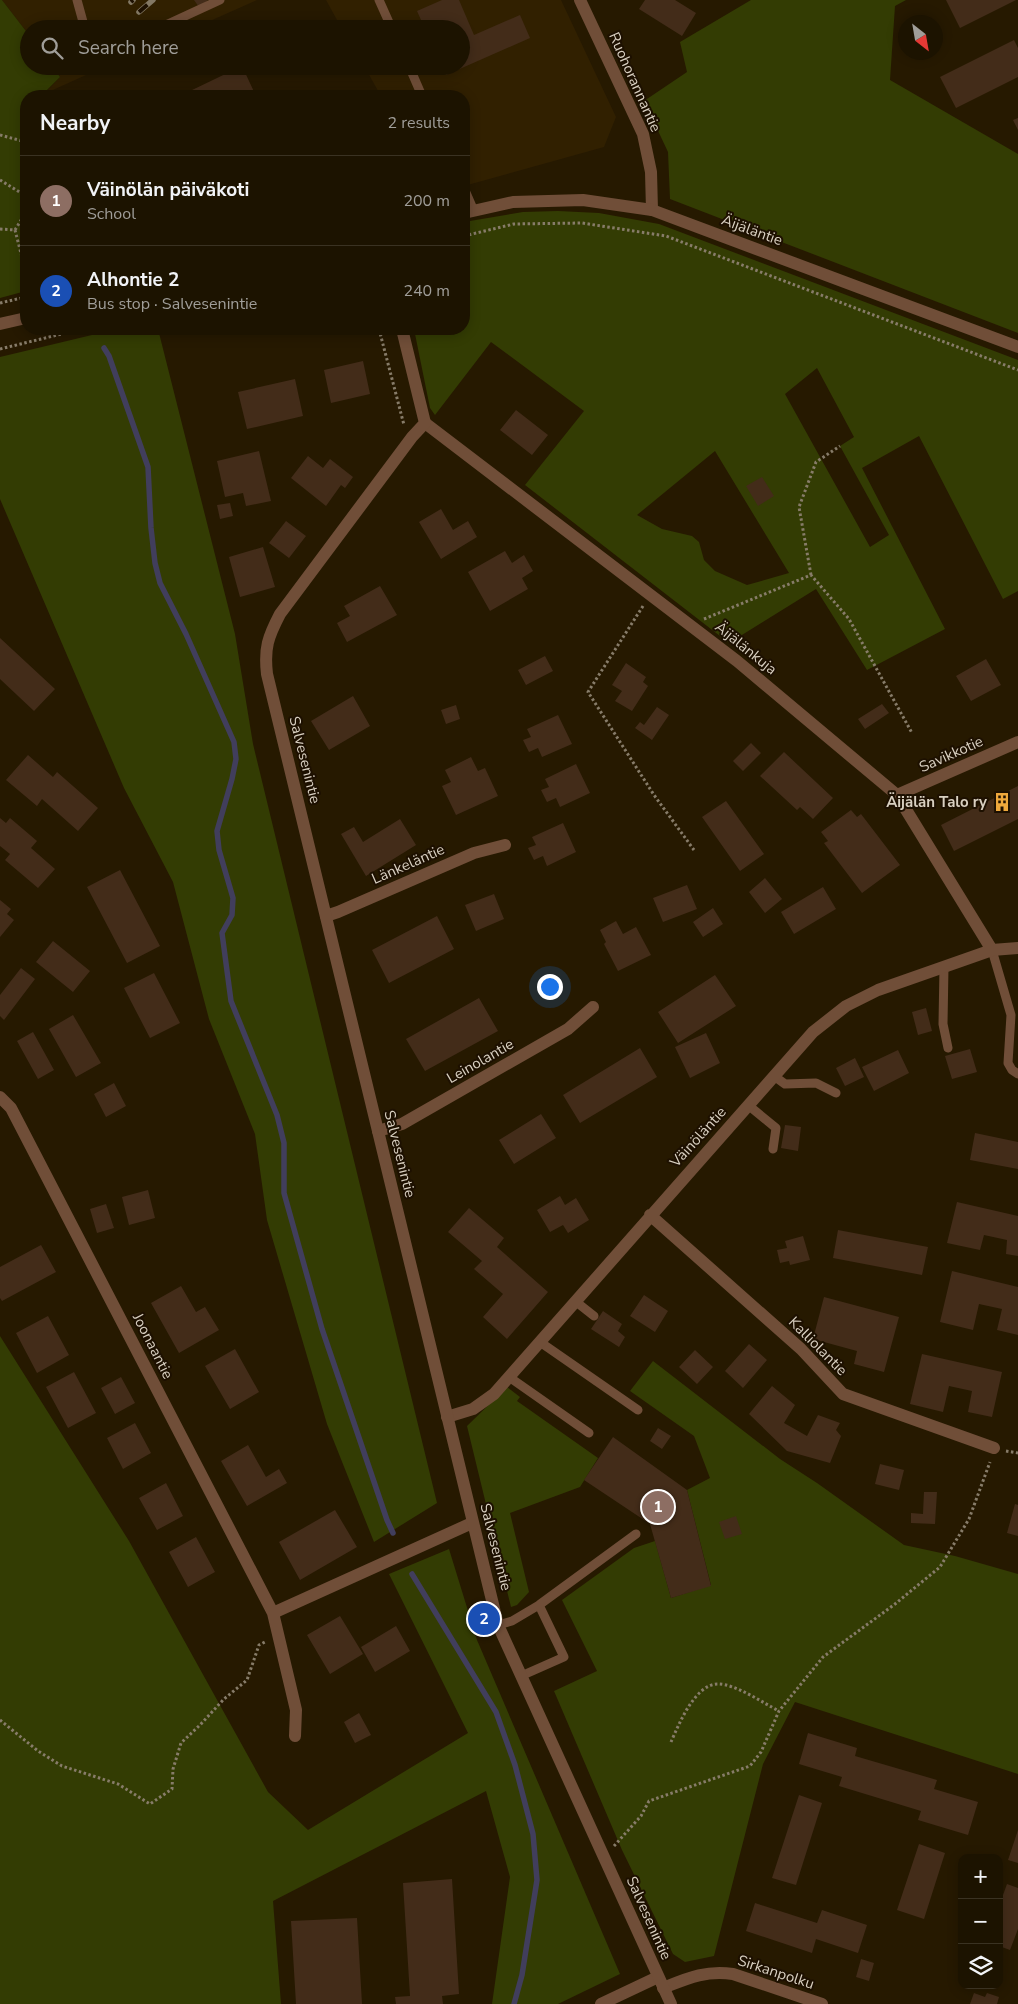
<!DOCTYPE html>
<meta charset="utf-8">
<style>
:root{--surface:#1c1300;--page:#251c0a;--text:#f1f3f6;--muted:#a09e99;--line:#3a3222;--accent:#0f766e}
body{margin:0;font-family:"Nunito Sans",sans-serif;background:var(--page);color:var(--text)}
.controls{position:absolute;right:15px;bottom:15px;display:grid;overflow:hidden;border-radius:10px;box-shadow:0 2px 12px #0003}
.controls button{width:45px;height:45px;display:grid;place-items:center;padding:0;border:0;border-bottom:1px solid var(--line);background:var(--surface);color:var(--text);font:25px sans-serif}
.compass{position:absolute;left:898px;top:15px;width:45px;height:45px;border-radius:50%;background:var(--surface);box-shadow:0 2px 12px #0003;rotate:149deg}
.you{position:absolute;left:549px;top:986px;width:18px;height:18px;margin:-12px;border:4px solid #fff;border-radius:50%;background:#1a73e8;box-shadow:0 0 0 8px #1a73e833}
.badge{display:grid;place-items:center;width:32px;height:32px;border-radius:50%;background:var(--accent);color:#fff;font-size:16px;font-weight:700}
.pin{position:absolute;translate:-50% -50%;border:2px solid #fff;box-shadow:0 1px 5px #0006}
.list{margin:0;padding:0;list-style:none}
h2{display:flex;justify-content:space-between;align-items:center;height:65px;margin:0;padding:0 20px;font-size:21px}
h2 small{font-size:16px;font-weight:400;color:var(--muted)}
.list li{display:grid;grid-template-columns:32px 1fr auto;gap:15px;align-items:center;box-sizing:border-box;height:90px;padding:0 20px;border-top:1px solid var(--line)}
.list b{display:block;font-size:19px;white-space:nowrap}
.list p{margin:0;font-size:16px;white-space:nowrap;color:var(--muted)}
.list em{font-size:16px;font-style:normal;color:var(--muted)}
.icon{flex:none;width:28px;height:28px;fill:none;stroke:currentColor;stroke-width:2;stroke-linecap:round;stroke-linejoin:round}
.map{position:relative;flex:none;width:1018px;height:2004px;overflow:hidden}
.search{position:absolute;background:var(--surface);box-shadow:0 2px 12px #0003;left:20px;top:20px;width:450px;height:55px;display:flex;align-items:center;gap:12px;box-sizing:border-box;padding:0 18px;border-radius:28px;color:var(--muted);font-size:19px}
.panel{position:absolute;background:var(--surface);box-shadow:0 2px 12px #0003;left:20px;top:90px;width:450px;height:245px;border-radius:20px}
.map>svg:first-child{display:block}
.built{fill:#312000}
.green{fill:#333c03;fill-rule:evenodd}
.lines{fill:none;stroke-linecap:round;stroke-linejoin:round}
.stream{stroke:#413e5c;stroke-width:5.5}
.building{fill:#432c19}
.path{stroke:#877c69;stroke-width:3;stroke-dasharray:2.5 2.5;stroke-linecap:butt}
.service{stroke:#704e38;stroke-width:9}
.minor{stroke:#704e38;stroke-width:12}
.tertiary{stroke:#704e38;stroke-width:12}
.rail-casing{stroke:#837864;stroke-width:5.5}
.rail{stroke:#1d1000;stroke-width:4;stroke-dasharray:11;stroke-linecap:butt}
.labels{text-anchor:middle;stroke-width:4;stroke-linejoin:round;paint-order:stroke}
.street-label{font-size:15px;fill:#d9d0c1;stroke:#1d1000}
.poi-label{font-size:15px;font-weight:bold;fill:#d9d0c1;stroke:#1d1000;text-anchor:end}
</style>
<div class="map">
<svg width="1018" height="2004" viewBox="0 0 1018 2004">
<rect width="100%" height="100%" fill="#261900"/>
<path class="built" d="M 2,0 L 257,0 L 192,29 L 29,29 L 29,35 Z
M 326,0 L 561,0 L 616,117 L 604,147 L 464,186 L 464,96 L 381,96 L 364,66 L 461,66 L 461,29 L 342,29 Z
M 52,66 L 106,66 L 44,94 L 60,77 Z"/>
<path class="green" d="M 0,0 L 2,0 L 29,35 L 29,66 L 52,66 L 60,77 L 44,93 L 45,96 L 26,96 L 26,291 L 0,298 Z
M 751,0 L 906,0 L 895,6 L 890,80 L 1018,154 L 1018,333 L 670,199 L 668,152 L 644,101 L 687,72 L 680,42 Z
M 558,211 L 599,213 L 659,224 L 1018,360 L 1018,591 L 1003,599 L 919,436 L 862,468 L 945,629 L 867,670 L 816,589 L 729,643 L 525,485 L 584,411 L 491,342 L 435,415 L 430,408 L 414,329 L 464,329 L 464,222 L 523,212 ZM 817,368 L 854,437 L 840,446 L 889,535 L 870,547 L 785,394 ZM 715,451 L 789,573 L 747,585 L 715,571 L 704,560 L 699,542 L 692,536 L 662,529 L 637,515 Z
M 117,329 L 158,329 L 235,634 L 253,744 L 437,1503 L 374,1542 L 327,1424 L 267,1220 L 255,1134 L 209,1019 L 173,882 L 124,788 L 0,499 L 0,357 Z
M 0,1336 L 129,1541 L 268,1792 L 308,1830 L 468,1733 L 389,1574 L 449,1549 L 477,1640 L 620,1974 L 558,2004 L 492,2004 L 510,1877 L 486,1791 L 273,1901 L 281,2004 L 0,2004 Z
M 653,1361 L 780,1459 L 817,1483 L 904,1545 L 955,1556 L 1018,1574 L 1018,1774 L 795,1702 L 763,1764 L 714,1956 L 685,1962 L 673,1954 L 622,1850 L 554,1691 L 597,1671 L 562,1600 L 634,1548 L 655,1541 L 671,1598 L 711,1585 L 687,1490 L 710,1478 L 694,1436 L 630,1391 Z
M 507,1387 L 520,1397 L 517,1401 L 598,1458 L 580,1487 L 510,1513 L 529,1592 L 517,1605 L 511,1607 L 467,1426 Z"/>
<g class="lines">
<path class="stream" d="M 104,348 L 109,356 L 148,467 L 151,528 L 155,563 L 160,583 L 186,634 L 234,742 L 236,759 L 232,779 L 217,831 L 219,850 L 233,898 L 232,915 L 222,933 L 231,1001 L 277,1115 L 284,1143 L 284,1193 L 322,1329 L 387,1520 L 393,1533
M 412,1574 L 496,1712 L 515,1765 L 533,1834 L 537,1880 L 522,1975 L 514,2004"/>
</g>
<path class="building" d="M 194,0 L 208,0 L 199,7 Z
M 442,0 L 459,0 L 474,35 L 520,15 L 530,38 L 446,75 L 442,66 L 461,66 L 461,29 L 425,29 L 417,11 Z
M 645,0 L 675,0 L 696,13 L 682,36 L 639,9 Z
M 946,0 L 1016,0 L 960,28 Z
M 1014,40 L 1018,48 L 1018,77 L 956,108 L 940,77 Z
M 242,66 L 256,96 L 192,96 L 190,91 Z
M 1018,118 L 1018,130 L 1013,120 Z
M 363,361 L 370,394 L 331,403 L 324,370 Z
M 295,379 L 303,416 L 247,429 L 238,392 Z
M 516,410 L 548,435 L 532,455 L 500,430 Z
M 259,451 L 271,501 L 246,506 L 243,493 L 225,497 L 217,461 Z
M 308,456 L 323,468 L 330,459 L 353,477 L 345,488 L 341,485 L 326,506 L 291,478 Z
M 762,477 L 774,496 L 758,506 L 746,486 Z
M 230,503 L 233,516 L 220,519 L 217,505 Z
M 441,509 L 453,530 L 468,521 L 477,537 L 441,559 L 419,522 Z
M 286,521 L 306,536 L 289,558 L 269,543 Z
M 263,547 L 275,587 L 240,597 L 229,557 Z
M 505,551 L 512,563 L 524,555 L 533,571 L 522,578 L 528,589 L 490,611 L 468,572 Z
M 380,586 L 397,615 L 347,642 L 337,623 L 350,616 L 344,606 Z
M 0,638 L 55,689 L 34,711 L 0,679 Z
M 545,656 L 553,671 L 526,685 L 518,670 Z
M 986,659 L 1001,685 L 971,701 L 956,676 Z
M 626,663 L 646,677 L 643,682 L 648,686 L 632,711 L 615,701 L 622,691 L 612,685 Z
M 353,696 L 370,726 L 329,750 L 311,721 Z
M 882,704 L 889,713 L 865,729 L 858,719 Z
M 456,705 L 460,719 L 446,724 L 441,710 Z
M 657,707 L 669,715 L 652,740 L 635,728 L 640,722 L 644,725 Z
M 558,715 L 572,744 L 542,757 L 538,748 L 529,752 L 523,740 L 531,737 L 527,729 Z
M 751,743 L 761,753 L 743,771 L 733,761 Z
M 784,752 L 833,798 L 813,819 L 800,807 L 797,810 L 760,776 Z
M 28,755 L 53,777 L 57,772 L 98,808 L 78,831 L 42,799 L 37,806 L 6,780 Z
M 471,757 L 478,771 L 485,768 L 498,796 L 456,815 L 442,786 L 451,782 L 445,770 Z
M 576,764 L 590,793 L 560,807 L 556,798 L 547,802 L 541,790 L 549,787 L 545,779 Z
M 1018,786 L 1018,819 L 954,851 L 941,825 Z
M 726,801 L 764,854 L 740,871 L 702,817 Z
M 851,810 L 857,817 L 861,814 L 900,865 L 862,893 L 824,843 L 828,841 L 821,832 Z
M 0,818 L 6,823 L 10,818 L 37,841 L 31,848 L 55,869 L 38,888 L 5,860 L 10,854 L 0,846 Z
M 400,819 L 416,845 L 366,876 L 341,834 L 354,827 L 363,842 Z
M 563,823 L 576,852 L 547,866 L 543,856 L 534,860 L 528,848 L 536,845 L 532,837 Z
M 120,870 L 160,946 L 127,963 L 87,887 Z
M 765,878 L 782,899 L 765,913 L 749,892 Z
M 687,885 L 697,909 L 663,922 L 653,898 Z
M 823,887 L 836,909 L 794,934 L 781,912 Z
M 494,894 L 504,919 L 476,931 L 465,905 Z
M 0,900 L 11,909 L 7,914 L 14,920 L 0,937 Z
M 713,908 L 723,924 L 703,937 L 693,922 Z
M 437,916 L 454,949 L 389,983 L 372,950 Z
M 616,921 L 623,934 L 636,927 L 651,955 L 618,971 L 604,944 L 606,942 L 600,930 Z
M 53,941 L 90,971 L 73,992 L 36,962 Z
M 21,968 L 35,979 L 4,1020 L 0,1016 L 0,995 Z
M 154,973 L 180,1023 L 150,1038 L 124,988 Z
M 715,975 L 736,1006 L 678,1043 L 658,1012 Z
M 479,998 L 498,1031 L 425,1071 L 406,1039 Z
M 926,1008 L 932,1031 L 918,1035 L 912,1012 Z
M 73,1015 L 101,1063 L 76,1077 L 49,1029 Z
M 33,1032 L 54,1070 L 38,1079 L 17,1041 Z
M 706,1033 L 720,1063 L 690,1078 L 675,1047 Z
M 640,1048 L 657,1077 L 580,1123 L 563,1095 Z
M 970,1049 L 977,1072 L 952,1079 L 945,1056 Z
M 898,1050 L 909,1073 L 874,1091 L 862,1067 Z
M 855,1058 L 864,1077 L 845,1086 L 836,1068 Z
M 114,1083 L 126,1106 L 106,1117 L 94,1094 Z
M 541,1114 L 556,1138 L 514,1164 L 499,1140 Z
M 785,1125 L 801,1127 L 798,1151 L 781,1148 Z
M 975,1133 L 1018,1142 L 1018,1169 L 970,1160 Z
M 148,1190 L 155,1218 L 129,1225 L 122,1197 Z
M 560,1196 L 565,1205 L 576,1198 L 589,1220 L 568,1233 L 563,1225 L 550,1232 L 537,1210 Z
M 957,1202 L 1018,1216 L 1018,1256 L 1006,1254 L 1007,1240 L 984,1235 L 980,1250 L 947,1243 Z
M 106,1204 L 114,1228 L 97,1233 L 90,1209 Z
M 469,1208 L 504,1238 L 497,1247 L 548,1292 L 507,1339 L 483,1317 L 503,1294 L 474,1269 L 482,1261 L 448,1232 Z
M 838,1230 L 928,1247 L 922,1275 L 833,1258 Z
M 803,1236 L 810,1260 L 790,1265 L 789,1261 L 780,1263 L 777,1250 L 787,1248 L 785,1241 Z
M 41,1245 L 56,1272 L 2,1301 L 0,1298 L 0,1267 Z
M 952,1271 L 1018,1287 L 1018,1335 L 997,1330 L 1002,1309 L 979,1304 L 973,1330 L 940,1322 Z
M 181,1286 L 196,1312 L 205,1307 L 219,1330 L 179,1353 L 151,1303 Z
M 644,1295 L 668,1311 L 655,1332 L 630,1316 Z
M 824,1297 L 899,1317 L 884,1372 L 854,1364 L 857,1351 L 813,1339 Z
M 603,1311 L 622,1324 L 618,1331 L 625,1337 L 619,1347 L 591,1329 Z
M 48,1316 L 69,1355 L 37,1373 L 16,1333 Z
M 749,1344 L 767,1360 L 743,1388 L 725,1371 Z
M 235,1349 L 259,1392 L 230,1409 L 205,1366 Z
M 695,1350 L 713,1367 L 697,1384 L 679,1367 Z
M 922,1354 L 1002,1372 L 992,1417 L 968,1412 L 972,1391 L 949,1386 L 943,1412 L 910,1404 Z
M 74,1372 L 96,1413 L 68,1428 L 46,1387 Z
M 121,1377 L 135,1403 L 115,1414 L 101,1388 Z
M 772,1386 L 795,1405 L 784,1423 L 807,1436 L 818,1415 L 840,1423 L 836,1430 L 841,1436 L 830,1463 L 787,1451 L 749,1414 Z
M 135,1423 L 151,1453 L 123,1469 L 107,1438 Z
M 658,1428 L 671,1436 L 662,1449 L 650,1441 Z
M 613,1437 L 687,1490 L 711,1586 L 671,1598 L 650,1524 L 584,1480 Z
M 248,1445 L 266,1477 L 279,1469 L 287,1483 L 247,1506 L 221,1461 Z
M 880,1464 L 904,1470 L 899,1490 L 875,1484 Z
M 166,1483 L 183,1516 L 157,1530 L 139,1498 Z
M 924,1492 L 937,1492 L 935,1524 L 911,1523 L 911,1513 L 923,1514 Z
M 1015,1504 L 1018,1505 L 1018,1536 L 1007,1533 Z
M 335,1510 L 357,1547 L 300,1580 L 279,1542 Z
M 736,1516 L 742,1534 L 725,1539 L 719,1522 Z
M 196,1537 L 215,1572 L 188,1587 L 169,1552 Z
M 340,1616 L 363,1654 L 330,1674 L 307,1635 Z
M 396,1626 L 410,1651 L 375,1672 L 361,1647 Z
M 359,1713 L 371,1735 L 355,1743 L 344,1722 Z
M 808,1733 L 857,1748 L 855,1756 L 937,1780 L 934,1789 L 978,1802 L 968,1835 L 918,1820 L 921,1811 L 839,1786 L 842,1777 L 799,1764 Z
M 799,1795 L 822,1803 L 796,1885 L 772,1878 Z
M 1018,1830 L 1018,1863 L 1008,1860 Z
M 919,1844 L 945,1853 L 924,1919 L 897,1910 Z
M 452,1879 L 459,1994 L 442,1996 L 443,2004 L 396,2004 L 395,1997 L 410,1996 L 403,1883 Z
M 1007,1884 L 1018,1888 L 1018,1929 L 1010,1950 L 999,1946 L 999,1906 Z
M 755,1903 L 817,1923 L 822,1910 L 867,1925 L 858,1953 L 816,1939 L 812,1953 L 746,1931 Z
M 357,1918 L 362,2004 L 296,2004 L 291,1921 Z
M 861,1959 L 874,1963 L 869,1981 L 856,1977 Z
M 974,1993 L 985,1997 L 987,1993 L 999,1997 L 997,2004 L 970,2004 Z"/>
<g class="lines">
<path class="path" d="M 0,135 L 26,142
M 0,180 L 26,196
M 0,229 L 15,230 L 25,269
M 15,230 L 26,212
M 464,236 L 514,224 L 582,223 L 666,236 L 1018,370
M 0,303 L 26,297
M 379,329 L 404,425
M 0,349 L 82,329
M 811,575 L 799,507 L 816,462 L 840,446
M 643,606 L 588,692 L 654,795 L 694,850
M 704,619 L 811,575 L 849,619 L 912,733
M 1006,1451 L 1018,1453
M 0,1720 L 38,1751 L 62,1766 L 118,1784 L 150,1804 L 172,1789 L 173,1769 L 181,1743 L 200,1725 L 224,1699 L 247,1680 L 259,1645 L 265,1642
M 671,1742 C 679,1724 695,1684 718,1684 C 736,1684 763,1703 779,1711
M 614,1846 L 641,1816 L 649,1801 L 750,1766 L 761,1752 L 779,1711 L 823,1657 L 895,1604 L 940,1567 L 969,1519 L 990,1462"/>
<path class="service" d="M 77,0 L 85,29
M 379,0 L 392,29
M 157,29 L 220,0
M 409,66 L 422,96
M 464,188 L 474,211
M 992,950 L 1011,1015 L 1008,1063 L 1012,1070 L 1018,1074
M 944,967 L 943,1024 L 948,1048
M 774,1076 L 785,1084 L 816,1083 L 836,1093
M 748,1105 L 776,1128 L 773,1149
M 575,1301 L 594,1316
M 540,1342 L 638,1410
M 509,1377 L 589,1433
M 498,1625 L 512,1621 L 539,1605 L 636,1534
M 521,1676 L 564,1657 L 539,1605"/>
<path class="minor" d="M 580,0 L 643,134 L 651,172 L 652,210
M 0,324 L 26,318
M 425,423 L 737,661 L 897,795 L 992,950
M 897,795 L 1018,742
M 326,916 L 338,912 L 474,853 L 505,845
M 0,1097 L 11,1108 L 273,1613 L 472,1523
M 378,1131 L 402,1124 L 568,1029 L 593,1007
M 650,1215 L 801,1349 L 843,1394 L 994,1448
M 447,1417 L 473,1409 L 494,1394 L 813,1032 L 846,1006 L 878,990 L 992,950 L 1018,948
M 273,1613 L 296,1710 L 295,1736
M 663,1988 C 688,1978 706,1970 733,1974 L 822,2004
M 601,2004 L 658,1977"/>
<path class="tertiary" d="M 464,213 L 513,202 L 583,200 L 652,210 L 1018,347
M 402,329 L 425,423 L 412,437 L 280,614 C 268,637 264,648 267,674 L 498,1625 L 671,2004"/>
<g class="rail-casing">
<path id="rail" d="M 131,2 L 133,0
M 139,12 L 153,0"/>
</g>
<use href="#rail" class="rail"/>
</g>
<defs>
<g id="building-bare" transform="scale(1.5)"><path d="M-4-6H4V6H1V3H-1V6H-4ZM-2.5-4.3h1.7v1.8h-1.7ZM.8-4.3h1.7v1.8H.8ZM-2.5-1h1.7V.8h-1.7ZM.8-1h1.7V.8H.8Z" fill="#eea83c" stroke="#1d1000" stroke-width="2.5" paint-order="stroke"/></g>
</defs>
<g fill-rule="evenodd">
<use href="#building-bare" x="1002" y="802"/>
</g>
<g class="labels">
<g class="street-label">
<text transform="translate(635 82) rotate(66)" y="5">Ruohorannantie</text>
<text transform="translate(752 230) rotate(20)" y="5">Äijäläntie</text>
<text transform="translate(746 648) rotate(39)" y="5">Äijälänkuja</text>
<text transform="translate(951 754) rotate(-24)" y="5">Savikkotie</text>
<text transform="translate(305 760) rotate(76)" y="5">Salvesenintie</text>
<text transform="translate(408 864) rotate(-24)" y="5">Länkeläntie</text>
<text transform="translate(480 1061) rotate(-30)" y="5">Leinolantie</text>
<text transform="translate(698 1137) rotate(-48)" y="5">Väinöläntie</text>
<text transform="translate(400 1154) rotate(76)" y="5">Salvesenintie</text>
<text transform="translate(153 1346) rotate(63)" y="5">Joonaantie</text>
<text transform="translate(818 1346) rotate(45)" y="5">Kalliolantie</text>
<text transform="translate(496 1547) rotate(76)" y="5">Salvesenintie</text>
<text transform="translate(649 1918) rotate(66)" y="5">Salvesenintie</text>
<text transform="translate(776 1972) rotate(18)" y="5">Sirkanpolku</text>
</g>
<g class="poi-label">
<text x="987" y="807">Äijälän Talo ry</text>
</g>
</g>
</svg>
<div class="controls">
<button>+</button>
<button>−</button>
<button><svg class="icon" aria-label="layers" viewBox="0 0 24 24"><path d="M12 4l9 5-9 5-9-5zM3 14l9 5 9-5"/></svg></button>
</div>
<svg class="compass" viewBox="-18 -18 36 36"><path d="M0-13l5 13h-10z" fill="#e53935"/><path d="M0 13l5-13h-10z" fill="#a09e99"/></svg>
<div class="you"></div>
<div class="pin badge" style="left:658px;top:1507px;background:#8d6e63">1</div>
<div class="pin badge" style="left:484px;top:1619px;background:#1a4fb4">2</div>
<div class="search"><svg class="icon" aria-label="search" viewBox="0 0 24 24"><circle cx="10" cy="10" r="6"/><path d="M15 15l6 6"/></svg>Search here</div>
<section class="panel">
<h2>Nearby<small>2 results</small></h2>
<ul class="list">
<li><span class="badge" style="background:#8d6e63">1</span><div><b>Väinölän päiväkoti</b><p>School</p></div><em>200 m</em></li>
<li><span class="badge" style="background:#1a4fb4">2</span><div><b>Alhontie 2</b><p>Bus stop · Salvesenintie</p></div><em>240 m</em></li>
</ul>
</section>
</div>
